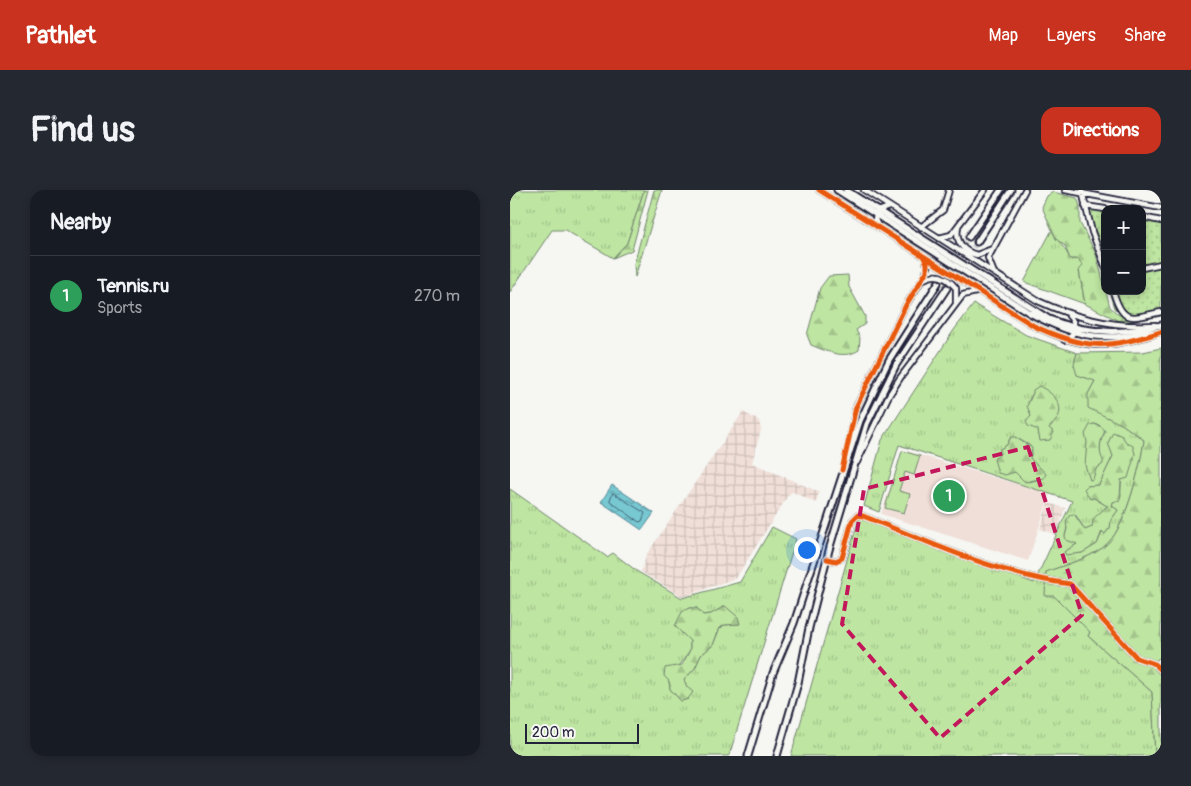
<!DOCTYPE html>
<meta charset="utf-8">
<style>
:root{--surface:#171b24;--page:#242831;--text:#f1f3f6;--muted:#9ea1a6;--line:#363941;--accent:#c8321e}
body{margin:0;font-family:Pangolin,sans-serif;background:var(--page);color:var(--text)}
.controls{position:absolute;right:15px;top:15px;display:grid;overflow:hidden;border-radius:10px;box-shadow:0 2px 8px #0003}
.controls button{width:45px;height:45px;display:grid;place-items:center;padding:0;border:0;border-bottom:1px solid var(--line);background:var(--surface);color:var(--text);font:25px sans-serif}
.scale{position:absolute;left:15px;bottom:12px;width:114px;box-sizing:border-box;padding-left:5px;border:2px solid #22223b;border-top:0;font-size:14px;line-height:18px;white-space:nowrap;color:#22223b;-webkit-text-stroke:4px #f6f6f2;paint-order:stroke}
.you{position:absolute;left:296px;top:359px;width:18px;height:18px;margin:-12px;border:4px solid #fff;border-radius:50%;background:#1a73e8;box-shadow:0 0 0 8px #1a73e833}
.badge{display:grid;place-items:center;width:32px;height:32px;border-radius:50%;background:var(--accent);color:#fff;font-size:16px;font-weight:700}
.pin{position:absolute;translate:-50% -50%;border:2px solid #fff;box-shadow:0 1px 5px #0006}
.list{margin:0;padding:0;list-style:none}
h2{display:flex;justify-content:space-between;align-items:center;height:65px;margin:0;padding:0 20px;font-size:21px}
h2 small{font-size:16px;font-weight:400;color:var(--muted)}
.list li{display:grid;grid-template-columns:32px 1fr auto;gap:15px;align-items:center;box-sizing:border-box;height:80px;padding:0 20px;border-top:1px solid var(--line)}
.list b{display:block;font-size:19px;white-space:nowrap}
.list p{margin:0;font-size:16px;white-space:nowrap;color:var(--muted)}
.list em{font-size:16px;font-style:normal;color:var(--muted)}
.map{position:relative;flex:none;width:651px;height:566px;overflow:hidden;border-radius:15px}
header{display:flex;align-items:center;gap:30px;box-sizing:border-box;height:70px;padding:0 25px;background:var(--accent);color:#fff}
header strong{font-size:24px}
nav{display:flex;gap:28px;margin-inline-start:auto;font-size:18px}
.intro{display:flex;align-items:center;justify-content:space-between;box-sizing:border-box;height:120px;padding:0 30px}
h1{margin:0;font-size:35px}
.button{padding:12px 22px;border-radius:15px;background:var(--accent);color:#fff;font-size:18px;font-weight:700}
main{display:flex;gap:30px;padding:0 30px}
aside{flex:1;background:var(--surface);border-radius:15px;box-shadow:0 2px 8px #0003}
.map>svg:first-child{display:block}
.built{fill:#f0dfd8}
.industrial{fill:url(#industrial-grid)}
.grass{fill:url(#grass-tufts);stroke:#70846e;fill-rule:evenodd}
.forest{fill:url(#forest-firs);stroke:#70846e}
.park{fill:url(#park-dots);stroke:#70846e}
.pitch{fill:#bee5a1;stroke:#70846e}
.water{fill:url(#water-ripples);stroke:#558695}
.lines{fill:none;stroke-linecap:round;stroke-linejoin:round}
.shore{stroke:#446477;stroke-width:1}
.major-tunnel{stroke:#cccccd;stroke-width:5;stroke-dasharray:5 2.5;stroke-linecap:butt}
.minor-casing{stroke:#22223b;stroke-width:8}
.major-casing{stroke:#22223b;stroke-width:9}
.minor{stroke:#f6f6f2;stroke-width:4.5}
.major{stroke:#f6f6f2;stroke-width:5}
.cycleway-casing{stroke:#f6f6f2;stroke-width:8}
.cycleway{stroke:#e8590c;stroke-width:5}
.marked{fill:none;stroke:#c2185b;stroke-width:4;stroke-dasharray:10 6;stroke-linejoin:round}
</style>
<header>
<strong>Pathlet</strong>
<nav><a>Map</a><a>Layers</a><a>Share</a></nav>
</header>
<div class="intro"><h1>Find us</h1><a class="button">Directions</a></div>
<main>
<aside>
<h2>Nearby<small></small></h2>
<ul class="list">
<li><span class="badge" style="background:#2e9e5b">1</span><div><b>Tennis.ru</b><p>Sports</p></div><em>270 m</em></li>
</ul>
</aside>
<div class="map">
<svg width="651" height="566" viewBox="0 0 651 566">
<defs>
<pattern id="industrial-grid" width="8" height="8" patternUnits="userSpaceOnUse" patternTransform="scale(1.25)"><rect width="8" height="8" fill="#f0dfd8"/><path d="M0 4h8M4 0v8" fill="none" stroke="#cebfba"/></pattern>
<pattern id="grass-tufts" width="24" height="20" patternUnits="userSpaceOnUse" patternTransform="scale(1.25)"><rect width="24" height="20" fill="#bee5a1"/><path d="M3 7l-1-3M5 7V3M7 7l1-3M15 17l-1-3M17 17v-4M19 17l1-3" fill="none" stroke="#a3c48c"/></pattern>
<pattern id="forest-firs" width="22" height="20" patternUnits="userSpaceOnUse" patternTransform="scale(1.25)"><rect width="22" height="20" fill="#bee5a1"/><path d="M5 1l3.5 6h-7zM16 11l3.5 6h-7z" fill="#a3c48c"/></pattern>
<pattern id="park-dots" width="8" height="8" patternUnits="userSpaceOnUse" patternTransform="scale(1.25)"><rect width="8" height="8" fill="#bee5a1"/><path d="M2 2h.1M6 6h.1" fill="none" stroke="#a3c48c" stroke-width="1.8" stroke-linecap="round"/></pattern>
<pattern id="water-ripples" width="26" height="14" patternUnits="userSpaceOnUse" patternTransform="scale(1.25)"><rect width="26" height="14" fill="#77c8d1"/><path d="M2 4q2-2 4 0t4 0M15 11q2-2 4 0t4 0" fill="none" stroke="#61a2ab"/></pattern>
</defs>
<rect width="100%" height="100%" fill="#f6f6f2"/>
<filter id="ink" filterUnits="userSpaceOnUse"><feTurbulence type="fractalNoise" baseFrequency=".02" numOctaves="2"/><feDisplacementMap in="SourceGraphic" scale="10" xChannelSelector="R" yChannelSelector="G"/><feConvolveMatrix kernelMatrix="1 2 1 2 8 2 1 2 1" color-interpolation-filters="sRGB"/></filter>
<g filter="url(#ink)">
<path class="built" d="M 393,260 L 540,304 L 518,371 L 371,324 Z"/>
<path class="industrial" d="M 233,222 L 249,231 L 251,240 L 242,273 L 309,302 L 306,313 L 283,302 L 279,304 L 226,388 L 173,407 L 131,382 L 137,364 Z
M 538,313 L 555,318 L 546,345 L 530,339 Z"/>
<path class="grass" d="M 0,0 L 134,0 L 117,53 L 103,68 L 55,40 L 42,40 L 0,102 Z
M 542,40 C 547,51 555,57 560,69 L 568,69 L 574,76 L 569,81 L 575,114 L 514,92 Z
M 464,114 L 516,145 L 567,163 L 564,175 L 585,191 L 578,204 L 613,235 L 634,250 C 631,275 616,334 599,352 C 586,367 554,375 536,382 L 536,406 L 544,405 L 580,442 L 578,446 L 642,502 L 645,566 L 281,566 L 349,328 L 524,393 L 562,311 L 389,255 L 369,322 L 354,316 L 372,250 L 444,140 ZM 523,203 L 541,235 L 539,238 L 521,226 L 518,212 ZM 584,234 L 589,235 L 595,241 C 589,251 589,263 592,274 L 586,279 L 580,290 C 575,265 576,259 580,235 ZM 603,245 L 612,246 C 621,262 609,287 611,306 L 603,312 L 602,316 L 608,320 L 601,330 L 600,338 L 594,343 L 593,340 L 587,354 L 572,363 L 554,362 L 567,354 L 555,346 L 560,325 L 565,324 L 575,340 L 583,337 L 584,329 L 597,316 L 584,308 L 577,296 L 589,295 L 603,266 L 599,252 ZM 505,247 L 519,255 L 522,261 L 520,268 L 534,288 L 519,292 L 505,282 L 488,279 L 490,259 L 497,255 L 500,248 Z
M 0,299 L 97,367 L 103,363 L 128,382 L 172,408 L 230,392 L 262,337 L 286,349 L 219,566 L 0,566 ZM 215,416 L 229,434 L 214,435 L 209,440 L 203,455 L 191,465 L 185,478 L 174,490 L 178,509 L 171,511 L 160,499 L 159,491 L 180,460 L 180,451 L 172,422 L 179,418 L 187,418 L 192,425 L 201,424 Z"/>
<path class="forest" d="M 134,0 L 138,0 L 122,60 L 103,68 L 117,53 Z
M 144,0 L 152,0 L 125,87 L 124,74 Z
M 543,2 L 567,8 L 570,16 L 570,33 L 586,64 L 600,117 L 609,125 L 620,128 L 651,122 L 651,126 L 613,133 L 575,114 L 569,80 L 573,76 L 568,69 L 560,69 L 555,56 L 546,49 L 532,17 L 537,6 Z
M 338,85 L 339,97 L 355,126 L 355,134 L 346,140 L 350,148 L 349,160 C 334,170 316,161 301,155 L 297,145 L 310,98 L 319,86 Z
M 651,158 L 651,467 L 640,474 L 651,486 L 651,566 L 645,566 L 642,502 L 578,446 L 580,442 L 544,406 L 535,406 L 536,382 C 554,375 586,367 599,352 C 616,335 631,275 634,250 L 613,235 L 578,218 L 578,204 L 585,191 L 567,185 L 564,175 L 567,163 L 633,162 Z
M 529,196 C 542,202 558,216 545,232 C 543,234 540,236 539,238 L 544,242 L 540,250 L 530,251 L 528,240 L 518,236 L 516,232 L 521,226 L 517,216 L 523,203 L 523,200 Z
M 584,234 L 592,237 L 595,241 C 590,250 588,262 593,270 L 593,274 L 586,279 L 583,289 L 580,290 L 575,275 L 577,252 L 575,244 L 580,235 Z
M 603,242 L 612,246 L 616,252 L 623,256 L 625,264 L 618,288 L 611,290 L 610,310 L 603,312 L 602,316 L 608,320 L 601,330 L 600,338 L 595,344 L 592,341 L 587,354 L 572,363 L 556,365 L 554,362 L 567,354 L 556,350 L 555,346 L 557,339 L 556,331 L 560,325 L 564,324 L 575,340 L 582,337 L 583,329 L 597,316 L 584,308 L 580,309 L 574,299 L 577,296 L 589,295 L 603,266 L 598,253 Z
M 501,247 L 505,247 L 522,258 L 520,268 C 525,275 531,277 536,284 L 534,288 L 515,292 L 505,282 L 495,285 L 488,283 L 484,269 L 490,264 L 490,259 L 497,255 Z
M 215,416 L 228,427 L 230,434 L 214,435 L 209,439 L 203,455 L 191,465 L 185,478 L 174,490 L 177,497 L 183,502 L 178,509 L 171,511 L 160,499 L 159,491 L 154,486 L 155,478 L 172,475 L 180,460 L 180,451 L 165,436 L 172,422 L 179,418 L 187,418 L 193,425 L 201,424 Z"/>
<path class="park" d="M 571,12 L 606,19 L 595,19 L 595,88 Z
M 632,24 L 651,28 L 651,122 L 616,129 L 604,118 L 599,101 L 632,101 Z"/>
<path class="pitch" d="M 392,261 L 410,266 L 404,285 L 395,282 L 389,301 L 400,304 L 394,323 L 375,318 Z"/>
<path class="water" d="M 102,295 L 144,323 L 132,340 L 91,312 Z"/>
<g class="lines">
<path class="shore" d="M 103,303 L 135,323 L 132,331 L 129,332 L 100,311 Z"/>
<path class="major-tunnel" d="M 428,93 L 459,47
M 438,95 L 467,52"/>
<g class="minor-casing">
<path id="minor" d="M 309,0 L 524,136 C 574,160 596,160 648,143
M 354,0 L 528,111 C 565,128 603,138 645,135
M 555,0 L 651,18
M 572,1 L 582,42 L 595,76
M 575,16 L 595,19
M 632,27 L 651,31
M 368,37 L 365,29 L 368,21 L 379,17
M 411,37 L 433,20 L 439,0
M 448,37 C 445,51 453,62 467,65 L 482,59
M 429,48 L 441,45 L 475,0
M 632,78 L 651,74
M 484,83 L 478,68 L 515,0
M 414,89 C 426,82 437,87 446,98 L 446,113
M 603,101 C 613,135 621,128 651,122
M 554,150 C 566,146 568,135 559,126
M 347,272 L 378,207 L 390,188 L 453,105 L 466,102
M 333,279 L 346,217 L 396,115 L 415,85 L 418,77 L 415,69
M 317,369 L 326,371 L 332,368 L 342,331 L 348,325 L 353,326 C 419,352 488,385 560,394 L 627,468 L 645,474 L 651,480"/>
</g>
<g class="major-casing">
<path id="major" d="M 327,0 L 518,122 C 570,150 593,151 651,141
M 336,0 L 539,129 C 576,144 612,145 651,135
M 459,47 L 491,0
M 467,52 L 501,0
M 238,566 L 263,483 L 284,433 L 350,231 L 379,170 L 428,93
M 267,566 L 288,493 L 299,438 L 319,360 L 357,234 L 386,175 L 437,98"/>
</g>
<use href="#minor" class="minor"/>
<use href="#major" class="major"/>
<g class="cycleway-casing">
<path id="cycleway" d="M 309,0 L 524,136 C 575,160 597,159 651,142
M 332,280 L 346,217 L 396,115 L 417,81 L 417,73 L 413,66
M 317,369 L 326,371 L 332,368 L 342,331 L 348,325 L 353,326 C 419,352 488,385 560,394 L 627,468 L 645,474 L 651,480"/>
</g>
<use href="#cycleway" class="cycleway"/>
</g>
</g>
<path class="marked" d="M 518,257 L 572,425 L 430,548 L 332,434 L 354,299 Z"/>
</svg>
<div class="controls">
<button>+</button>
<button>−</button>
</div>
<div class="scale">200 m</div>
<div class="you"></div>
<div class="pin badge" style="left:439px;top:306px;background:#2e9e5b">1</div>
</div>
</main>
